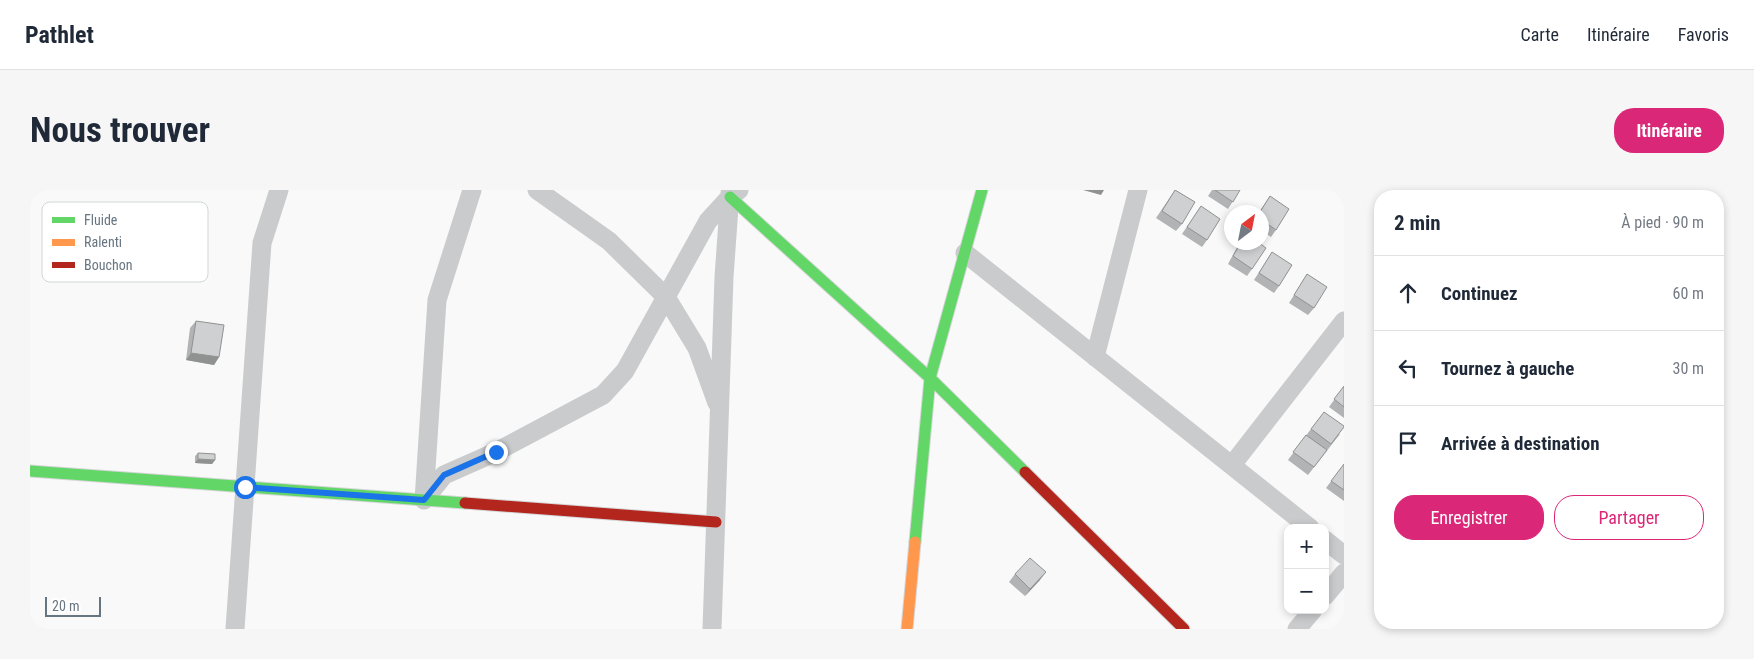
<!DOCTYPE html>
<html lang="fr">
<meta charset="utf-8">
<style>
:root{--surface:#fff;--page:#f6f6f7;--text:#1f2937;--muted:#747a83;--line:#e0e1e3;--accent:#db2777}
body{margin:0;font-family:"Roboto Condensed",sans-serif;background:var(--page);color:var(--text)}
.controls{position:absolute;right:15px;bottom:15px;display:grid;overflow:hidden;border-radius:10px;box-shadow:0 2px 8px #0003}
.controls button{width:45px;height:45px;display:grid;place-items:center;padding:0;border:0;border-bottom:1px solid var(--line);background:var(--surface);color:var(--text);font:25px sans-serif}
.compass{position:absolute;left:1194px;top:15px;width:45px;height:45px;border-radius:50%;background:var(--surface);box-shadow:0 2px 8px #0003;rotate:32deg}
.scale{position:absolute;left:15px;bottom:12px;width:56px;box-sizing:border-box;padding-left:5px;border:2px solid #677580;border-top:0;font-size:14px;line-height:18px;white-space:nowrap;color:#677580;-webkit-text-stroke:4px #fff;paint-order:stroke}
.stop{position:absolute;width:15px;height:15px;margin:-11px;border:4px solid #1a73e8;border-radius:50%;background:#fff}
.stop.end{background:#1a73e8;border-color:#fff;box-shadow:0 1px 5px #0008}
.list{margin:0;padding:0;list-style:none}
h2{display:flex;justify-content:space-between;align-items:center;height:65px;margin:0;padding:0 20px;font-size:21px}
h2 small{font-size:16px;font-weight:400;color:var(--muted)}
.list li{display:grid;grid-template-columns:32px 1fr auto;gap:15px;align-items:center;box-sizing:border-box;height:75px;padding:0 20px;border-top:1px solid var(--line)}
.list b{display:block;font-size:19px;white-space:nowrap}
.list em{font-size:16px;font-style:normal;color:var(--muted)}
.actions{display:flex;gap:10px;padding:15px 20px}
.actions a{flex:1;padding:11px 0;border:1px solid var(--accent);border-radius:20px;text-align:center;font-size:18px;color:var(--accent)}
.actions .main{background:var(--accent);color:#fff}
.icon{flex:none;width:28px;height:28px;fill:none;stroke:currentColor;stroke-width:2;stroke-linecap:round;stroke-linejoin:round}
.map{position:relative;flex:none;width:1314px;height:439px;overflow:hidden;border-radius:20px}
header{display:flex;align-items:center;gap:30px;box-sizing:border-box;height:70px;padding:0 25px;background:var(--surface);border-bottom:1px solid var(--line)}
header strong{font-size:24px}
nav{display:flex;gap:28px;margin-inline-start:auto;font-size:18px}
.intro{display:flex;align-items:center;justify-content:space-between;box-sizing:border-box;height:120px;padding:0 30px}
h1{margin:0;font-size:35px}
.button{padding:12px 22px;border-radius:20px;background:var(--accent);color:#fff;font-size:18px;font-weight:700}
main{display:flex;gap:30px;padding:0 30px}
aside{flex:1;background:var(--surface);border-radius:20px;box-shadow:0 2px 8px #0003}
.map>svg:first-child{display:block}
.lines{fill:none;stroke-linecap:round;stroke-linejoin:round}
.fast-casing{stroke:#d5d6d7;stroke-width:13}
.slow-casing{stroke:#d5d6d7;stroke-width:13}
.jam-casing{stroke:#d5d6d7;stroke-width:13}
.street{stroke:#cacbcc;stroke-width:19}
.fast{stroke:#63d668;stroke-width:11}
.slow{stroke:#ff974d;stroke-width:11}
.jam{stroke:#b3261e;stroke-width:11}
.wall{fill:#b1b3b4}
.shaded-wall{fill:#909292}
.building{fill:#ced0d1;stroke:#909292}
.route{stroke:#1a73e8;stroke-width:6}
.key{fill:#fff;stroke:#d1d6d9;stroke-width:1}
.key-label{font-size:14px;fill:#677580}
</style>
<header>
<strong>Pathlet</strong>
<nav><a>Carte</a><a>Itinéraire</a><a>Favoris</a></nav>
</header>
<div class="intro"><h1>Nous trouver</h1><a class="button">Itinéraire</a></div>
<main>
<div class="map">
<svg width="1314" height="439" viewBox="0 0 1314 439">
<rect width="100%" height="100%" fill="#f9f9f9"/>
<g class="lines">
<g class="fast-casing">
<path id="fast" d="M 952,0 L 900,188 L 995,282
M 700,7 L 900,188 L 885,352
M 0,281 L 435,313"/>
</g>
<g class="slow-casing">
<path id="slow" d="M 877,439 L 885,352"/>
</g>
<g class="jam-casing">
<path id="jam" d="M 995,282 L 1154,439
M 435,313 L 686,332"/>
</g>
<path class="street" d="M 507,0 L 579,51 L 636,107 L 667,158 L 687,213
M 935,63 L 1280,338
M 1065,167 L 1108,0
M 1202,275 L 1314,131
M 394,310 L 414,285 L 466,262 L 573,205 L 595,181 L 678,31 L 700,7 L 709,0
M 394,310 L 407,110 L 442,0
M 1295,350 L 1314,365
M 1295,406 L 1314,383
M 205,439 L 232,53 L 249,0
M 682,439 L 694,87 L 700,3
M 1267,439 L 1283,420"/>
<use href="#fast" class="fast"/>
<use href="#slow" class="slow"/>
<use href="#jam" class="jam"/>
</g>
<path class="wall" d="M 1145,0 L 1152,34 L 1146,41 L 1126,28 Z
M 1182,0 L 1210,0 L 1198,19 L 1178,6 Z
M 1240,6 L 1246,40 L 1241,47 L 1232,41 L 1232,22 L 1229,22 Z
M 1171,16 L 1177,50 L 1172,57 L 1152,44 Z
M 1210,52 L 1228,52 L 1222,79 L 1217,86 L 1198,74 Z
M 1242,62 L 1249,96 L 1244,103 L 1224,90 Z
M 1277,84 L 1284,118 L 1278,125 L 1259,113 Z
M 166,131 L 189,167 L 184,175 L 156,170 L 160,138 Z
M 1314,196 L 1314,228 L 1299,217 Z
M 1281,239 L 1310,244 L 1278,285 L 1258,270 Z
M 168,263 L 185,270 L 182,274 L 165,273 L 165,266 Z
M 1314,274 L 1314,311 L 1296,298 Z
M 985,384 L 1010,390 L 995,406 L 979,392 Z"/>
<path class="shaded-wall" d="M 1053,0 L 1074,0 L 1071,5 Z
M 161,163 L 189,167 L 184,175 L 156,170 Z
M 168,269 L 185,270 L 182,274 L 165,273 Z
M 1016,382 L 1010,390 L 995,406 L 1000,399 Z"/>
<path class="building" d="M 1145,0 L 1165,12 L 1152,34 L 1132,21 Z
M 1185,0 L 1210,0 L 1203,12 Z
M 1240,6 L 1259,19 L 1246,40 L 1232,30 L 1232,22 L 1230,22 Z
M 1171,16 L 1190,29 L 1177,50 L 1157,37 Z
M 1211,52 L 1228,52 L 1236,58 L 1222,79 L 1203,66 Z
M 1242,62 L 1262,75 L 1249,96 L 1229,83 Z
M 1277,84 L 1297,97 L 1284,118 L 1264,105 Z
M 166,131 L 194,135 L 189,167 L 161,163 Z
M 1314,196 L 1314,217 L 1304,209 Z
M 1294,222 L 1314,236 L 1314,237 L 1301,254 L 1281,239 Z
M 1276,245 L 1297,260 L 1284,277 L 1263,262 Z
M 168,263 L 185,264 L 185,270 L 168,269 Z
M 1314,274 L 1314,300 L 1301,291 Z
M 1000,368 L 1016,382 L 1000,399 L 985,384 Z"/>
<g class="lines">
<path class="route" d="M 215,297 L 394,310 L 414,285 L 466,262"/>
</g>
<rect x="12" y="12" width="166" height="80" rx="8" class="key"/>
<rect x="22" y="27" width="23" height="6" fill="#63d668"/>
<rect x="22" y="49" width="23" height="7" fill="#ff974d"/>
<rect x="22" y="72" width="23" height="6" fill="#b3261e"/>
<g class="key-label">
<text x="54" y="35">Fluide</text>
<text x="54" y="57">Ralenti</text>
<text x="54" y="80">Bouchon</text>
</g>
</svg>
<div class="controls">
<button>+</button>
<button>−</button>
</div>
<svg class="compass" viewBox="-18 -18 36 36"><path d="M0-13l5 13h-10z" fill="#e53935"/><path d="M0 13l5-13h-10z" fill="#747a83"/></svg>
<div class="scale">20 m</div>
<div class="stop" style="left:215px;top:297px"></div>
<div class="stop end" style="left:466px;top:262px"></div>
</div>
<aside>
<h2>2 min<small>À pied · 90 m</small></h2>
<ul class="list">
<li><svg class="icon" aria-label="ahead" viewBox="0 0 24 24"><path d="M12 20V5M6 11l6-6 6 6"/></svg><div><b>Continuez</b></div><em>60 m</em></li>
<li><svg class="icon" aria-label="left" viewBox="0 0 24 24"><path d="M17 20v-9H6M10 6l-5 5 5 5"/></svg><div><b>Tournez à gauche</b></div><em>30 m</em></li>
<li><svg class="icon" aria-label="arrive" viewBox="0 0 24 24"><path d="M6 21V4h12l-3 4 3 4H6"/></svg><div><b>Arrivée à destination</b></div></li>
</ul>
<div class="actions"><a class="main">Enregistrer</a><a>Partager</a></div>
</aside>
</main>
